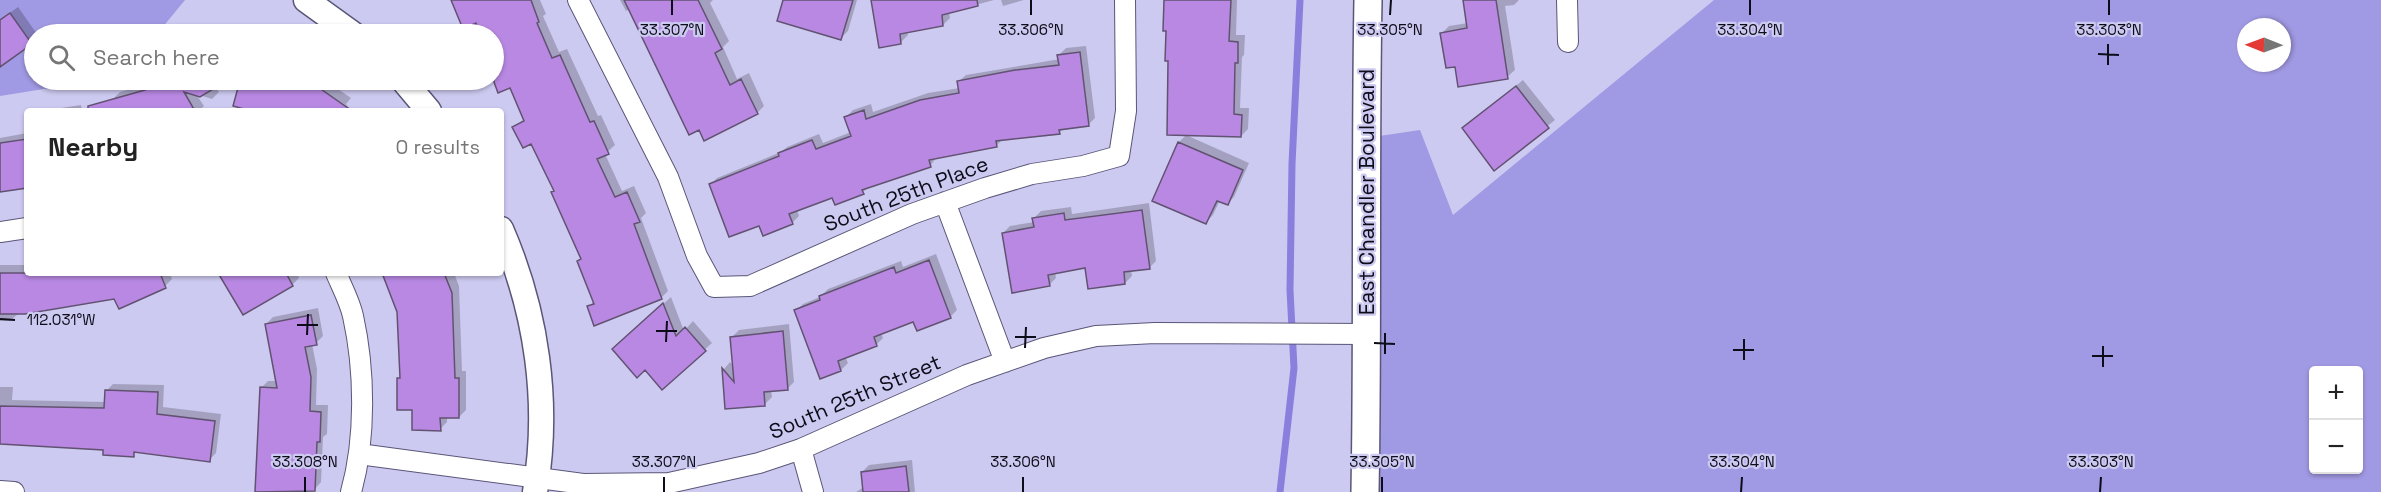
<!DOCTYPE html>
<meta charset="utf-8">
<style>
:root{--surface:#fff;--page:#f6f6f6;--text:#222;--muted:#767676;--line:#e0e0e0}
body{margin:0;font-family:"Space Grotesk",sans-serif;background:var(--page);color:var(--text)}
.controls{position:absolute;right:18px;bottom:18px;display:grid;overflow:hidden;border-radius:6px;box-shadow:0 2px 4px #0004}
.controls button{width:54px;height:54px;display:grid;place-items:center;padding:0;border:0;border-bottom:2px solid var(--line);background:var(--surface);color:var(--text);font:30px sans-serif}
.compass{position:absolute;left:2237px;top:18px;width:54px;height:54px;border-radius:50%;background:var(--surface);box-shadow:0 2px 4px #0004;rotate:271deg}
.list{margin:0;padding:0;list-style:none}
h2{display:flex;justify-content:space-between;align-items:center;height:78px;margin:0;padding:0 24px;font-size:26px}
h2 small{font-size:20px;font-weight:400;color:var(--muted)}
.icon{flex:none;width:33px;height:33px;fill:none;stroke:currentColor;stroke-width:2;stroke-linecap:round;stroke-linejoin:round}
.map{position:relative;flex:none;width:2381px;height:492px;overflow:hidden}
.search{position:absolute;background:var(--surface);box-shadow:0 2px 4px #0004;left:24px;top:24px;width:480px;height:66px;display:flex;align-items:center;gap:15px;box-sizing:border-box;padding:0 21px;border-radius:33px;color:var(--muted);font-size:22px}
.panel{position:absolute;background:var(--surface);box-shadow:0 2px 4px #0004;left:24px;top:108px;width:480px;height:168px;border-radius:6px}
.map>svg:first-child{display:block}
.green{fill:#a099e3;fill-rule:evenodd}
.shadow{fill:#0003}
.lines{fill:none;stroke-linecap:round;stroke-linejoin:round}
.stream{stroke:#8b7fdd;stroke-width:7}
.building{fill:#b888e2;stroke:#625272;stroke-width:1.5}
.minor-casing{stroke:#595678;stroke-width:22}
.tertiary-casing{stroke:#595678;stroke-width:27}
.secondary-casing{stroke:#595678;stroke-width:30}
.minor{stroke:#fff;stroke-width:20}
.tertiary{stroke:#fff;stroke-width:24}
.secondary{stroke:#fff;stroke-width:27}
.ticks{fill:none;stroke:#0d0c19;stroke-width:2}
.labels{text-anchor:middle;stroke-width:4.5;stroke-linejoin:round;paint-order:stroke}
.street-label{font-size:21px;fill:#0d0c19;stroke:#cdcaf1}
.ticks-label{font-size:15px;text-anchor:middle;fill:#0d0c19;stroke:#cdcaf1;stroke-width:4.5;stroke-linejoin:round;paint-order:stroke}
</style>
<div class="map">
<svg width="2381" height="492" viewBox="0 0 2381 492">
<rect width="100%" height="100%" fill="#cdcaf1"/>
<path class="green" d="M 0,0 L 185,0 L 157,34 L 34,34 L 34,80 L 86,80 L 81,83 L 0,96 Z
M 1714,0 L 2381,0 L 2381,492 L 1365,492 L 1366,138 L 1420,130 L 1453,215 ZM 2246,27 L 2282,27 L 2282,63 L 2246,63 ZM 2314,370 L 2358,370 L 2358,470 L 2314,470 Z"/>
<path class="shadow" d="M 453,0 L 540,0 L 546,14 L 543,16 L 559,52 L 567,49 L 598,116 L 601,115 L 615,145 L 605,154 L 622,191 L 634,186 L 646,213 L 641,218 L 668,291 L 661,298 L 589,307 L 594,301 L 582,258 L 553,192 L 555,190 L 532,142 L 514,127 L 525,118 L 511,86 L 499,91 L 494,79 L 494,34 L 482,34 L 477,21 Z
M 620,0 L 713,0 L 710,3 L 729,41 L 723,47 L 737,79 L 749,73 L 764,106 L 757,113 L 630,9 L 626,11 Z
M 784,0 L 857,0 L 848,31 L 841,38 Z
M 873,0 L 994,0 L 949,12 L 950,18 L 943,25 L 907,31 L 908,35 L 901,42 Z
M 1001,0 L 1024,0 L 1003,6 Z
M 1165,0 L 1237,0 L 1236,35 L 1245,35 L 1244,55 L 1242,57 L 1240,108 L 1249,108 L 1248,129 L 1241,136 L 1169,59 Z
M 1464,0 L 1519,0 L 1514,5 L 1505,6 L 1515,70 L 1507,77 L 1456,65 L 1442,33 L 1449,26 L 1468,23 Z
M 18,7 L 37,34 L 34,34 L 34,40 L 31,43 L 0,62 L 0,20 Z
M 241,29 L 259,34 L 236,34 Z
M 1086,46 L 1095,118 L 1088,125 L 1064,128 L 1059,133 L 1003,139 L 996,146 L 937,157 L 930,166 L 869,186 L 863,192 L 833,196 L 797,210 L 799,216 L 792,223 L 759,224 L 710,185 L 717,178 L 781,152 L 787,147 L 819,134 L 823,143 L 851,132 L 846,117 L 853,110 L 871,104 L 873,112 L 928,93 L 960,88 L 958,82 L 966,75 L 1060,59 L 1059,55 L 1066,48 Z
M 160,80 L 198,80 L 204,89 L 208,89 L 201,80 L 211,80 L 219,92 L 212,99 L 196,94 L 204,106 L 199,111 L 90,111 L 113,99 L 120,92 L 154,83 Z
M 242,80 L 325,80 L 351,98 L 346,104 L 352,111 L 256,111 L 235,105 Z
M 1523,80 L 1555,120 L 1495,168 L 1464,128 Z
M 81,105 L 82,111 L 41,111 Z
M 27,133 L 27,186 L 0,190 L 0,138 Z
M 1186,135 L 1249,163 L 1234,197 L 1227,204 L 1220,200 L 1213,215 L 1206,222 L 1179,142 Z
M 1149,203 L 1156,261 L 1149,268 L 1131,270 L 1132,276 L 1125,283 L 1086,267 L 1055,272 L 1056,278 L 1049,285 L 1003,233 L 1010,226 L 1034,222 L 1034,218 L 1041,211 L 1071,207 L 1072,214 Z
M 936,254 L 957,310 L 950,317 L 914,320 L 881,333 L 883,338 L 876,345 L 845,356 L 848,363 L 841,370 L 821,377 L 796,311 L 803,304 L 820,297 L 828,289 L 901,261 L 903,267 Z
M 0,265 L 27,265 L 27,273 L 170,273 L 172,279 L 165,286 L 18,314 L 10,321 L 0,321 Z
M 220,273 L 297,273 L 299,278 L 292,285 Z
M 383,273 L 454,273 L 459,286 L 462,371 L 466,371 L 466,410 L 459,417 L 447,417 L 447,422 L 440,429 L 413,409 L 399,379 L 401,376 L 399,311 Z
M 671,297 L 684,331 L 693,321 L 712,343 L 662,388 L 621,342 Z
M 318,308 L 323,336 L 316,343 L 312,344 L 317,369 L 316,405 L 328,405 L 327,434 L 323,437 L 321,482 L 314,490 L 304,489 L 304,492 L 257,491 L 261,388 L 268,381 L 277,381 L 266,324 L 273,317 Z
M 789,324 L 794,382 L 787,389 L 771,390 L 772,397 L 765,404 L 727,408 L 724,369 L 730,362 L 735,368 L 732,337 L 739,330 Z
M 113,384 L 164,385 L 163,407 L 221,414 L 216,453 L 209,460 L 137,451 L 133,455 L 104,448 L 0,442 L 0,387 L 13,387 L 12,400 L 106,402 L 106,391 Z
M 912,460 L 915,492 L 856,492 L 864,487 L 862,472 L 869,465 Z"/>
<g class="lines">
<path class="stream" d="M 1280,492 L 1294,368 L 1290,290 L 1292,164 L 1300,0"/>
</g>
<path class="building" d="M 451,0 L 531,0 L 539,22 L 537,23 L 552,58 L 560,55 L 590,122 L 594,121 L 609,154 L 597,159 L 615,197 L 627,192 L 640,222 L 634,224 L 662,299 L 594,326 L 587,306 L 594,304 L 577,261 L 581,259 L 551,192 L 554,191 L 531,144 L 523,148 L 512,127 L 524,121 L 510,88 L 498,93 L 494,82 L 494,34 L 481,34 L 476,23 L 463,29 Z
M 624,0 L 698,0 L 722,49 L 715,53 L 730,85 L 741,79 L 758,114 L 704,141 L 699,130 L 689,135 Z
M 783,0 L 853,0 L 841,40 L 777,21 Z
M 871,0 L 977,0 L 978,6 L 942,15 L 943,26 L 900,34 L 901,44 L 879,48 Z
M 1164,0 L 1231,0 L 1229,41 L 1238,42 L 1238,63 L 1235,63 L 1234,114 L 1242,115 L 1241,137 L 1167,135 L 1168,61 L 1165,61 L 1166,31 L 1163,31 Z
M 1463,0 L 1496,0 L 1508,79 L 1458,87 L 1455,67 L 1446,68 L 1440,33 L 1467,28 Z
M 10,13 L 32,44 L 0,67 L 0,20 Z
M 1080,52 L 1089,126 L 1059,130 L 1060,134 L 996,141 L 997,147 L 929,160 L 931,167 L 862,190 L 864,194 L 835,205 L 832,198 L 789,214 L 793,224 L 763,236 L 759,226 L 729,237 L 709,184 L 779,156 L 778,153 L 812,140 L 816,149 L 851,136 L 844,117 L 864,110 L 866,119 L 920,100 L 959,93 L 957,81 L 1015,70 L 1059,65 L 1057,55 Z
M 157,80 L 228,80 L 200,97 L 184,92 L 195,111 L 88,111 L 88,106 L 145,90 L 157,82 Z
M 240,80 L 308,80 L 352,111 L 251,111 L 233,106 Z
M 1516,86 L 1549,128 L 1494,171 L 1462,128 Z
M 27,139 L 27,188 L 0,192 L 0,143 Z
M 1178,142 L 1243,170 L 1228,205 L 1217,201 L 1206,224 L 1152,201 Z
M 1142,210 L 1150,269 L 1124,272 L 1125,284 L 1088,289 L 1085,268 L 1048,275 L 1050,286 L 1012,293 L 1002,233 L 1034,227 L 1032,218 L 1064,213 L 1065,220 Z
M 929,260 L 951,318 L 917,331 L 913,322 L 874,337 L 877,346 L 838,361 L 841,371 L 820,379 L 794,310 L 820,300 L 819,296 L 894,267 L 896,273 Z
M 0,273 L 160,273 L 166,288 L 119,309 L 114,299 L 25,314 L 0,314 Z
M 218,273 L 286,273 L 293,286 L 243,315 Z
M 382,273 L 444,273 L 452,293 L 455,378 L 459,378 L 459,418 L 440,418 L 441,431 L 412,430 L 412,410 L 397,410 L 397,378 L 400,378 L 397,312 Z
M 663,303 L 676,336 L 685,327 L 706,351 L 662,390 L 645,370 L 637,378 L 612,349 Z
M 311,315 L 317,345 L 305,347 L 311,377 L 310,411 L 321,412 L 320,442 L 317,442 L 315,491 L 255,492 L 260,387 L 277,388 L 265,324 Z
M 783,331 L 788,390 L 764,392 L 765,406 L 725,409 L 722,368 L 734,382 L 730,337 Z
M 105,390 L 158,392 L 157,414 L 215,421 L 210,462 L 134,452 L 134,457 L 103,455 L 103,450 L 0,444 L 0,406 L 104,408 Z
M 906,466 L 909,492 L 863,492 L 861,472 Z"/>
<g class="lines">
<g class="minor-casing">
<path id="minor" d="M 578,0 L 668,177 L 697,256 L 714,287 L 750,286 L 912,214 L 985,188 L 1032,174 L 1083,166 L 1119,156 L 1126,111 L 1125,0
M 1567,0 L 1568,42
M 945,202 L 1005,362
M 0,232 L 27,228
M 336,273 C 342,287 350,302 353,316 C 365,370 366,439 351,492
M 801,449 L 813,492
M 359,454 L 583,484 L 669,483 L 759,463 L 801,449 L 967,375 L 1044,348 L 1096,336 L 1155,333 L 1368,334
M 0,491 L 14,492"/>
</g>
<g class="tertiary-casing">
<path id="tertiary" d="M 306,0 L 353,34
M 403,80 L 429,111
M 501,229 C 537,312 550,403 535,492"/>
</g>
<g class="secondary-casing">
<path id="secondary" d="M 1365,492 C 1368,328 1365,164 1368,0"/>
</g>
<use href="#minor" class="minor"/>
<use href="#tertiary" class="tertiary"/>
<use href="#secondary" class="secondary"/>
</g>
<path class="ticks" d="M 672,15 L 672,0M 1031,15 L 1031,0M 1390,15 L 1391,0M 1750,15 L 1750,0M 2109,15 L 2109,0M 2098,54 L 2119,55M 2108,65 L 2108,44M 0,319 L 15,320M 297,325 L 318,325M 656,331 L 677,331M 307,335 L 308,314M 1015,337 L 1036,337M 666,342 L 667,321M 1374,343 L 1395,344M 1025,348 L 1026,327M 1733,350 L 1754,350M 1385,354 L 1385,333M 2092,356 L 2113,356M 1744,360 L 1744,339M 2103,367 L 2103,346M 305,492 L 305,477M 664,492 L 664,477M 1023,492 L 1023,477M 1382,492 L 1382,477M 1741,492 L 1742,477M 2100,492 L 2101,477"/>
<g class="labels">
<g class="street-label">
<text transform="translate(1367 192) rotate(-90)" y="7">East Chandler Boulevard</text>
<text transform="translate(906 194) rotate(-21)" y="7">South 25th Place</text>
<text transform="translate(855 397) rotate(-23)" y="7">South 25th Street</text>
</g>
</g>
<g class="ticks-label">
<text x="672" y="35">33.307°N</text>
<text x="1031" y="35">33.306°N</text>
<text x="1390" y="35">33.305°N</text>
<text x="1750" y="35">33.304°N</text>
<text x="2109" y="35">33.303°N</text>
<text x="61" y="325">112.031°W</text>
<text x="305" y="467">33.308°N</text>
<text x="664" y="467">33.307°N</text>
<text x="1023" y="467">33.306°N</text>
<text x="1382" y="467">33.305°N</text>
<text x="1742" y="467">33.304°N</text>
<text x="2101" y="467">33.303°N</text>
</g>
</svg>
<div class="controls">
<button>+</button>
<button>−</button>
</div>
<svg class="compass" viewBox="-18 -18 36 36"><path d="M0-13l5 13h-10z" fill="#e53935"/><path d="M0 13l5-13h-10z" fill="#767676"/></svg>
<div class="search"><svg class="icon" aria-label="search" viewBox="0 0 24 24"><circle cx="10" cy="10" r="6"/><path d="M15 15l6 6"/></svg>Search here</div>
<section class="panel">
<h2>Nearby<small>0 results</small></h2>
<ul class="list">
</ul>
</section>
</div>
